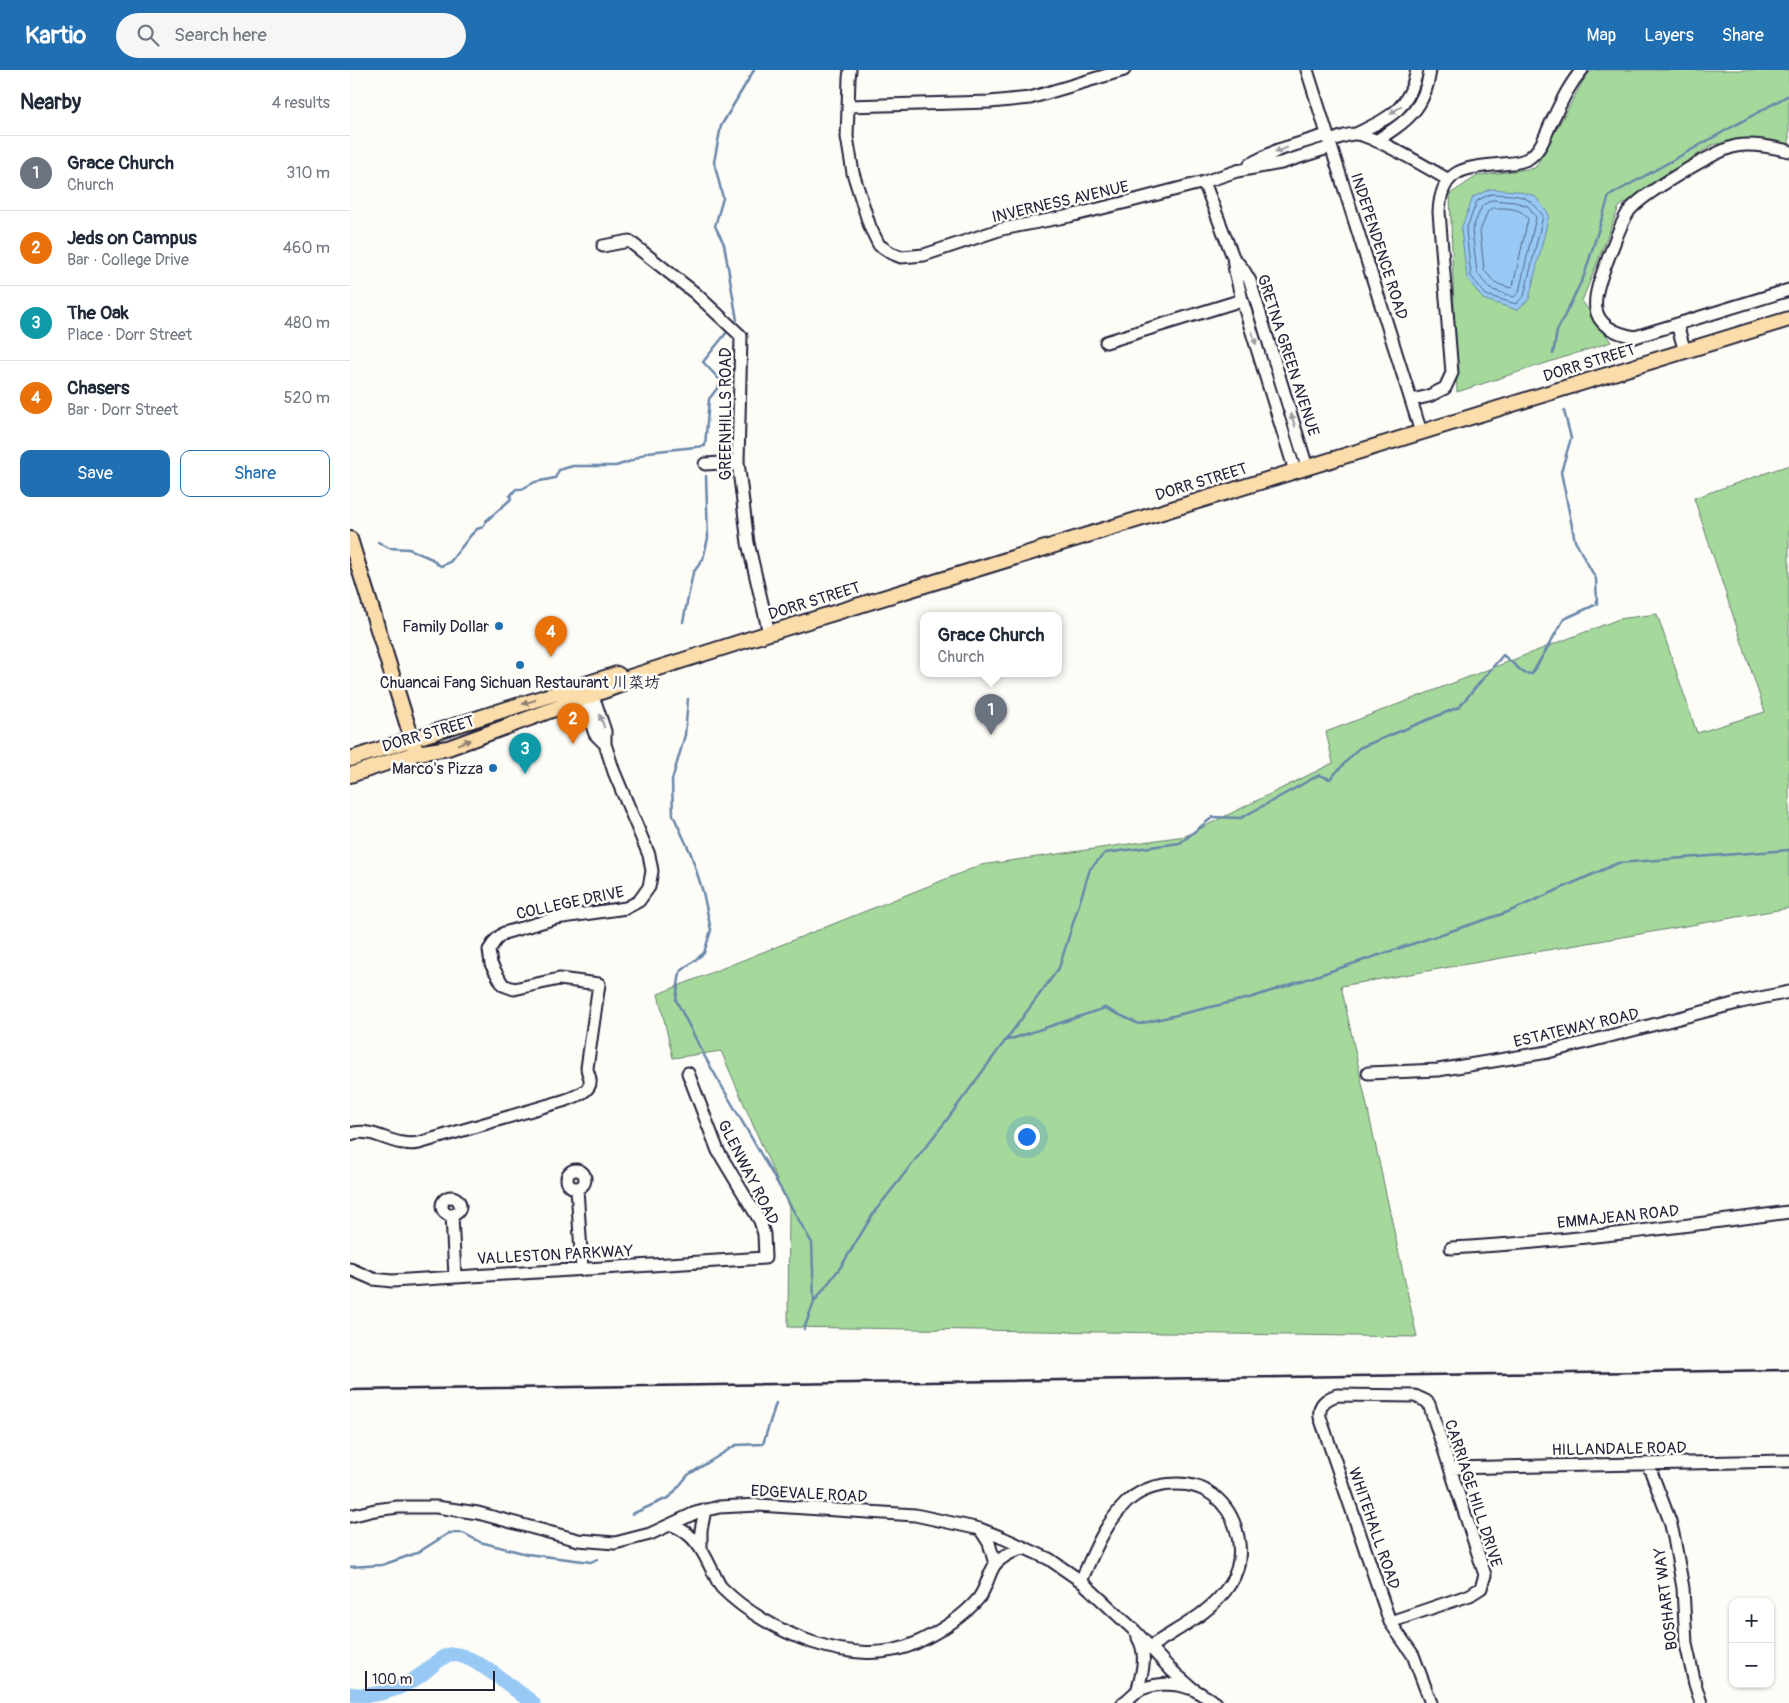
<!DOCTYPE html>
<meta charset="utf-8">
<style>
:root{--surface:#fff;--page:#f6f6f7;--text:#1f2937;--muted:#747a83;--line:#e0e1e3;--accent:#1f6fb2}
body{margin:0;font-family:Pangolin,"LXGW WenKai TC",sans-serif;background:var(--page);color:var(--text)}
.controls{position:absolute;right:15px;bottom:15px;display:grid;overflow:hidden;border-radius:10px;box-shadow:0 1px 4px #0004}
.controls button{width:45px;height:45px;display:grid;place-items:center;padding:0;border:0;border-bottom:1px solid var(--line);background:var(--surface);color:var(--text);font:25px sans-serif}
.scale{position:absolute;left:15px;bottom:12px;width:130px;box-sizing:border-box;padding-left:5px;border:2px solid #22223b;border-top:0;font-size:14px;line-height:18px;white-space:nowrap;color:#22223b;-webkit-text-stroke:4px #fdfcf7;paint-order:stroke}
.you{position:absolute;left:676px;top:1066px;width:18px;height:18px;margin:-12px;border:4px solid #fff;border-radius:50%;background:#1a73e8;box-shadow:0 0 0 8px #1a73e833}
.badge{display:grid;place-items:center;width:32px;height:32px;border-radius:50%;background:var(--accent);color:#fff;font-size:16px;font-weight:700}
.pin{position:absolute;translate:-50% -41px;filter:drop-shadow(0 1px 2px #0008)}
.pin::after{content:'';position:absolute;top:26px;width:18px;height:15px;background:inherit;clip-path:polygon(0 0,100% 0,50% 100%)}
.popup{position:absolute;left:570px;top:542px;width:142px;height:65px;box-sizing:border-box;display:grid;place-content:center;border-radius:10px;background:var(--surface);filter:drop-shadow(0 1px 4px #0005);font-size:16px;white-space:nowrap;color:var(--muted)}
.popup b{font-size:19px;color:var(--text)}
.popup::after{content:'';position:absolute;left:50%;top:100%;margin-left:-10px;border:10px solid transparent;border-top-color:var(--surface)}
.list{margin:0;padding:0;list-style:none}
h2{display:flex;justify-content:space-between;align-items:center;height:65px;margin:0;padding:0 20px;font-size:21px}
h2 small{font-size:16px;font-weight:400;color:var(--muted)}
.list li{display:grid;grid-template-columns:32px 1fr auto;gap:15px;align-items:center;box-sizing:border-box;height:75px;padding:0 20px;border-top:1px solid var(--line)}
.list b{display:block;font-size:19px;white-space:nowrap}
.list p{margin:0;font-size:16px;white-space:nowrap;color:var(--muted)}
.list em{font-size:16px;font-style:normal;color:var(--muted)}
.actions{display:flex;gap:10px;padding:15px 20px}
.actions a{flex:1;padding:11px 0;border:1px solid var(--accent);border-radius:10px;text-align:center;font-size:18px;color:var(--accent)}
.actions .main{background:var(--accent);color:#fff}
.icon{flex:none;width:28px;height:28px;fill:none;stroke:currentColor;stroke-width:2;stroke-linecap:round;stroke-linejoin:round}
.map{position:relative;flex:none;width:1439px;height:1633px;overflow:hidden}
header{display:flex;align-items:center;gap:30px;box-sizing:border-box;height:70px;padding:0 25px;background:var(--accent);color:#fff}
header strong{font-size:24px}
nav{display:flex;gap:28px;margin-inline-start:auto;font-size:18px}
.search{width:350px;height:45px;background:var(--page);display:flex;align-items:center;gap:12px;box-sizing:border-box;padding:0 18px;border-radius:28px;color:var(--muted);font-size:19px}
main{display:flex}
aside{flex:1;background:var(--surface)}
.map>svg:first-child{display:block}
.green{fill:#a5d99c;stroke:#647e6c}
.water{fill:#97c9f4;stroke:#6886aa}
.lines{fill:none;stroke-linecap:round;stroke-linejoin:round}
.shore{stroke:#516585;stroke-width:1}
.stream{stroke:#6886aa;stroke-width:2.5}
.river{stroke:#97c9f4;stroke-width:15}
.minor-casing{stroke:#22223b;stroke-width:15}
.major-casing{stroke:#22223b;stroke-width:18}
.minor{stroke:#fdfcf7;stroke-width:11}
.major{stroke:#fbddab;stroke-width:14}
.rail{stroke:#22223b;stroke-width:2.5}
.oneway{fill:#9a9aa2}
.oneway2{fill:#8e8073}
.poi-dot{fill:#1f6fb2;stroke:#fdfcf7;stroke-width:2}
.labels{text-anchor:middle;stroke-width:5;stroke-linejoin:round;paint-order:stroke}
.street-label{font-size:16px;fill:#22223b;stroke:#fdfcf7}
.poi-label{font-size:16px;fill:#22223b;stroke:#fdfcf7;text-anchor:end}
</style>
<header>
<strong>Kartio</strong>
<div class="search"><svg class="icon" aria-label="search" viewBox="0 0 24 24"><circle cx="10" cy="10" r="6"/><path d="M15 15l6 6"/></svg>Search here</div>
<nav><a>Map</a><a>Layers</a><a>Share</a></nav>
</header>
<main>
<aside>
<h2>Nearby<small>4 results</small></h2>
<ul class="list">
<li><span class="badge" style="background:#6b7280">1</span><div><b>Grace Church</b><p>Church</p></div><em>310 m</em></li>
<li><span class="badge" style="background:#e8710a">2</span><div><b>Jeds on Campus</b><p>Bar · College Drive</p></div><em>460 m</em></li>
<li><span class="badge" style="background:#0f9aa8">3</span><div><b>The Oak</b><p>Place · Dorr Street</p></div><em>480 m</em></li>
<li><span class="badge" style="background:#e8710a">4</span><div><b>Chasers</b><p>Bar · Dorr Street</p></div><em>520 m</em></li>
</ul>
<div class="actions"><a class="main">Save</a><a>Share</a></div>
</aside>
<div class="map">
<svg width="1439" height="1633" viewBox="0 0 1439 1633">
<rect width="100%" height="100%" fill="#fdfcf7"/>
<filter id="ink" filterUnits="userSpaceOnUse"><feTurbulence type="fractalNoise" baseFrequency=".02" numOctaves="2"/><feDisplacementMap in="SourceGraphic" scale="10" xChannelSelector="R" yChannelSelector="G"/><feConvolveMatrix kernelMatrix="1 2 1 2 8 2 1 2 1" color-interpolation-filters="sRGB"/></filter>
<g filter="url(#ink)">
<path class="green" d="M 1244,0 L 1439,0 L 1439,75 L 1397,68 L 1362,75 L 1269,137 L 1232,231 L 1261,272 L 1107,322 L 1100,124 L 1127,106 L 1185,98 L 1237,4 Z
M 1439,395 L 1439,838 L 991,916 L 1067,1267 L 438,1257 L 439,1138 L 371,981 L 323,988 L 308,924 L 631,795 L 835,766 L 983,693 L 976,662 L 1269,549 L 1307,544 L 1347,663 L 1415,642 L 1344,428 Z"/>
<path class="water" d="M 1140,119 L 1167,121 L 1185,126 L 1199,145 L 1179,229 L 1167,240 L 1133,229 L 1117,208 L 1111,159 L 1123,127 Z"/>
<g class="lines">
<path class="shore" d="M 1141,124 C 1167,125 1178,123 1193,146 L 1174,226 L 1166,234 L 1136,225 L 1121,206 L 1116,160 L 1127,131 Z
M 1142,130 L 1165,132 L 1178,136 L 1186,147 L 1169,222 L 1164,227 L 1140,219 L 1127,203 L 1122,160 L 1132,136 Z
M 1143,138 C 1156,138 1171,137 1178,149 L 1163,216 L 1161,218 L 1145,213 L 1134,200 L 1130,161 L 1138,141 Z"/>
<path class="stream" d="M 387,250 L 374,174 L 365,156 L 373,128 L 364,92 L 371,56 L 404,0
M 1203,284 L 1207,261 L 1234,206 L 1259,126 L 1439,25
M 28,472 L 39,478 L 59,479 L 82,489 L 87,494 L 91,496 L 100,492 L 121,465 L 127,459 L 133,457 L 136,451 L 161,429 L 160,426 L 166,419 L 172,419 L 185,412 L 205,408 L 209,400 L 223,396 L 266,396 L 281,391 L 298,382 L 355,376 L 359,329 L 372,312 L 353,292 L 377,262
M 333,552 L 343,503 L 353,489 L 358,468 L 356,406
M 338,629 L 335,665 L 322,710 L 323,745 L 341,784 L 353,822 L 361,860 L 354,883 L 330,902 L 326,930 L 355,987 L 462,1173 L 464,1232 L 454,1259
M 655,971 L 755,938 L 789,954 L 903,927 L 1158,842 L 1268,793 L 1439,780
M 464,1232 L 492,1195 L 525,1141 L 596,1051 L 709,898 L 740,799 L 755,783 L 830,773 L 863,747 L 891,748 L 969,705 L 980,709 L 1009,678 L 1109,637 L 1153,585 L 1174,603 L 1182,604 L 1214,549 L 1247,534 L 1246,509 L 1225,471 L 1211,402 L 1221,368 L 1214,341
M 282,1444 L 320,1427 L 338,1405 L 386,1375 L 413,1374 L 426,1333
M 0,1497 L 32,1495 L 67,1483 L 99,1463 L 113,1463 L 130,1472 L 177,1484 L 241,1492 L 247,1489"/>
<path class="river" d="M 0,1624 C 23,1629 54,1618 72,1604 C 84,1596 92,1582 108,1585 C 129,1589 165,1620 183,1633"/>
<g class="minor-casing">
<path id="minor" d="M 500,0 L 499,8 L 497,67 L 503,103 L 520,157 L 529,175 L 541,183 L 551,187 L 574,185 L 652,159 L 720,146 L 785,130 L 854,112 L 887,101 L 931,93 L 981,77
M 957,0 L 1071,362
M 498,36 L 640,32 L 680,28 L 774,0
M 1006,64 C 1040,47 1059,40 1067,0
M 979,71 C 987,69 997,64 1005,64 C 1022,64 1081,100 1099,110
M 1026,71 C 1057,51 1075,39 1080,0
M 1439,81 C 1422,77 1403,73 1386,76 C 1365,81 1292,124 1279,141 C 1270,154 1265,172 1259,186 C 1244,225 1230,257 1285,267 L 1439,220
M 900,94 L 928,80 L 977,65
M 854,112 L 883,187 L 885,201 L 892,230 L 945,401
M 253,176 L 279,171 L 345,223 L 391,266 L 388,392 L 398,473 L 419,563
M 883,187 L 893,199 L 900,211 L 957,397
M 1327,254 L 1335,282
M 756,272 L 892,230
M 1062,330 L 1079,326 L 1095,318 L 1102,303 L 1089,142 C 1091,97 1116,98 1153,94 C 1162,93 1171,93 1179,88 C 1191,80 1195,66 1201,53 C 1210,35 1218,16 1232,0
M 355,394 L 388,392
M 240,632 L 236,638 L 245,664 L 255,674
M 1018,1003 L 1088,1000 L 1198,982 L 1391,932 L 1439,922
M 0,1064 C 25,1056 41,1078 69,1073 L 216,1030 C 224,1027 242,1021 240,1010 C 240,1006 237,1002 237,998 L 249,914 L 209,909 L 164,919 L 153,915 L 141,894 L 139,880 L 145,871 L 149,867 L 154,863 L 206,848 L 276,838 L 289,831 L 299,817 L 302,801 L 299,785 L 264,702 L 255,674 L 255,661 L 246,634 L 240,632
M217 1109a9 9 0 1 1 18 0a9 9 0 1 1-18 0Z
M 227,1118 L 232,1199
M92 1136a9 9 0 1 1 18 0a9 9 0 1 1-18 0Z
M 102,1145 L 105,1207
M 1101,1178 C 1214,1172 1327,1157 1439,1142
M 0,1199 L 23,1209 L 42,1211 L 415,1188 L 414,1164 L 410,1151 L 368,1081 L 338,1003
M 1298,1394 L 1320,1451 L 1324,1468 L 1333,1518 L 1336,1574 L 1345,1614 L 1351,1633
M 1100,1398 L 1439,1391
M 0,1446 L 25,1440 L 48,1437 L 86,1437 L 128,1443 L 228,1470 L 265,1473 L 300,1464 L 345,1443 L 369,1437 L 408,1435 L 565,1445 L 630,1459 L 653,1468 L 699,1489 L 731,1511 L 785,1561 L 821,1600 L 843,1619 L 866,1633
M 322,1455 C 345,1464 353,1481 363,1502 C 366,1507 368,1514 372,1518 C 416,1562 506,1601 566,1573 C 589,1562 611,1549 628,1529 C 636,1519 638,1506 644,1496 C 650,1487 664,1481 673,1477
M 630,1459 L 639,1473 L 645,1494
M 351,1477 L 351,1460 L 355,1440
M 731,1511 C 743,1484 754,1455 776,1433 C 797,1412 839,1407 863,1425 C 889,1445 898,1487 880,1514 C 861,1544 828,1558 800,1577
M 1040,1552 L 1120,1525 L 1131,1518 L 1135,1505 L 1079,1334 L 1076,1331 L 1065,1326 L 987,1325 C 976,1329 968,1334 970,1347 L 1040,1552 L 1063,1585 L 1081,1633
M 787,1622 C 792,1604 798,1585 788,1568
M 773,1633 C 778,1630 782,1625 786,1622 C 801,1613 823,1612 839,1618"/>
</g>
<g class="major-casing">
<path id="major" d="M 0,469 L 64,676
M 0,689 L 267,604 L 274,609
M 0,705 L 67,683 L 98,678 L 270,615 L 274,609 L 419,563 L 1439,249"/>
</g>
<use href="#minor" class="minor"/>
<use href="#major" class="major"/>
<path class="rail" d="M 0,1320 L 1439,1300"/>
</g>
<defs><path id="oneway-solid" d="M-6-.8H1V-3.2L6.5 0L1 3.2V.8H-6Z" transform="scale(1.25)"/></defs>
<g class="oneway">
<use href="#oneway-solid" transform="translate(1046 40) rotate(142)"/>
<use href="#oneway-solid" transform="translate(931 80) rotate(159)"/>
<use href="#oneway-solid" transform="translate(904 268) rotate(73)"/>
<use href="#oneway-solid" transform="translate(943 350) rotate(-107)"/>
<use href="#oneway-solid" transform="translate(252 651) rotate(-109)"/>
</g>
<g class="oneway2">
<use href="#oneway-solid" transform="translate(179 632) rotate(163)"/>
<use href="#oneway-solid" transform="translate(114 672) rotate(-19)"/>
</g>
</g>
<g class="poi-dot">
<circle cx="149" cy="556" r="5"/>
<circle cx="170" cy="595" r="5"/>
<circle cx="143" cy="698" r="5"/>
</g>
<g class="labels">
<g class="street-label">
<text transform="translate(710 131) rotate(-13)" y="6">INVERNESS AVENUE</text>
<text transform="translate(1030 176) rotate(72)" y="6">INDEPENDENCE ROAD</text>
<text transform="translate(939 285) rotate(72)" y="6">GRETNA GREEN AVENUE</text>
<text transform="translate(1239 292) rotate(-17)" y="6">DORR STREET</text>
<text transform="translate(375 344) rotate(-90)" y="6">GREENHILLS ROAD</text>
<text transform="translate(851 411) rotate(-17)" y="6">DORR STREET</text>
<text transform="translate(464 530) rotate(-17)" y="6">DORR STREET</text>
<text transform="translate(78 663) rotate(-16)" y="6">DORR STREET</text>
<text transform="translate(220 832) rotate(-12)" y="6">COLLEGE DRIVE</text>
<text transform="translate(1226 957) rotate(-13)" y="6">ESTATEWAY ROAD</text>
<text transform="translate(399 1102) rotate(63)" y="6">GLENWAY ROAD</text>
<text transform="translate(1268 1146) rotate(-6)" y="6">EMMAJEAN ROAD</text>
<text transform="translate(205 1184) rotate(-3)" y="6">VALLESTON PARKWAY</text>
<text transform="translate(1269 1378) rotate(-1)" y="6">HILLANDALE ROAD</text>
<text transform="translate(459 1423) rotate(3)" y="6">EDGEVALE ROAD</text>
<text transform="translate(1124 1423) rotate(72)" y="6">CARRIAGE HILL DRIVE</text>
<text transform="translate(1025 1458) rotate(71)" y="6">WHITEHALL ROAD</text>
<text transform="translate(1315 1529) rotate(-97)" y="6">BOSHART WAY</text>
</g>
<g class="poi-label">
<text x="139" y="562">Family Dollar</text>
<text x="170" y="618" text-anchor="middle">Chuancai Fang Sichuan Restaurant 川菜坊</text>
<text x="133" y="704">Marco's Pizza</text>
</g>
</g>
</svg>
<div class="controls">
<button>+</button>
<button>−</button>
</div>
<div class="scale">100 m</div>
<div class="you"></div>
<div class="pin badge" style="left:641px;top:665px;background:#6b7280">1</div>
<div class="popup"><b>Grace Church</b>Church</div>
<div class="pin badge" style="left:223px;top:674px;background:#e8710a">2</div>
<div class="pin badge" style="left:175px;top:704px;background:#0f9aa8">3</div>
<div class="pin badge" style="left:201px;top:587px;background:#e8710a">4</div>
</div>
</main>
